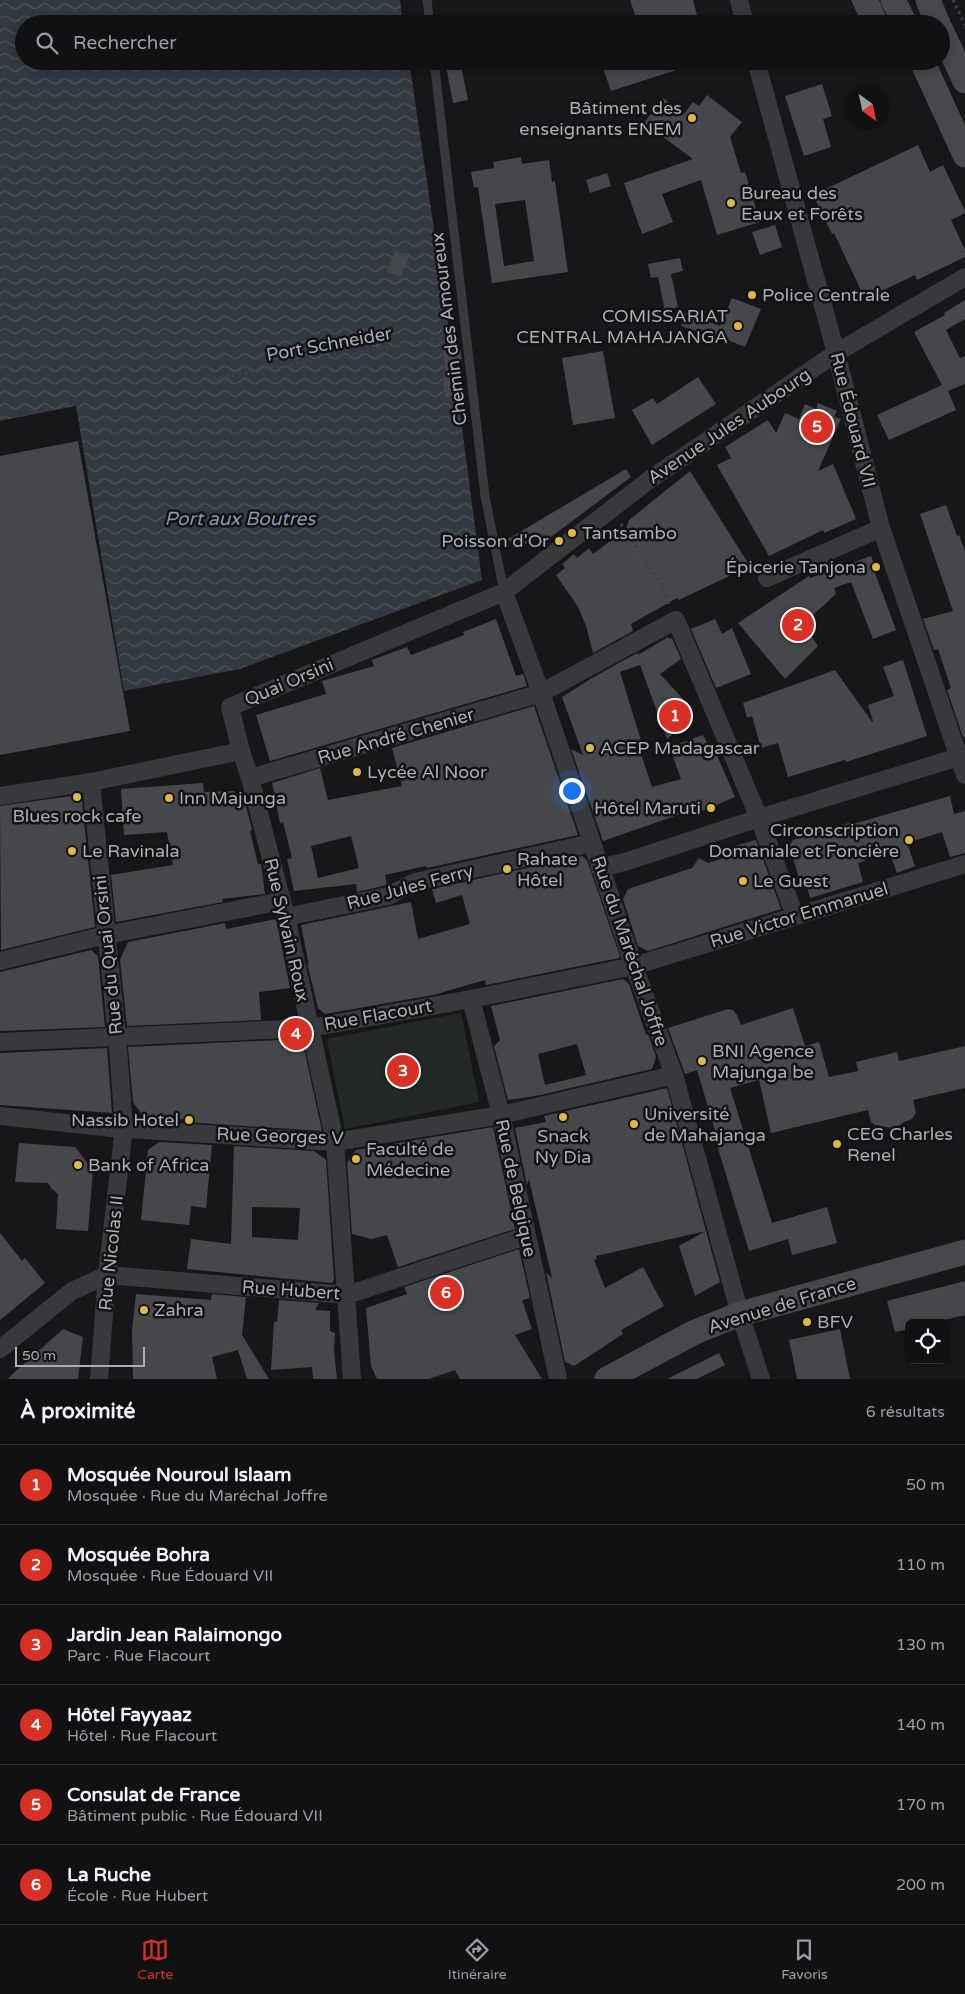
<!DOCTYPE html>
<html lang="fr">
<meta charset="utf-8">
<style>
:root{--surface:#111113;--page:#1a1a1c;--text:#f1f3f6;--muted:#9c9da0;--line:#303133;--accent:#d93025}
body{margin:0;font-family:"Varela Round",sans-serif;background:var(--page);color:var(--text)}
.controls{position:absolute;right:15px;bottom:15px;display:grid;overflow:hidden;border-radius:8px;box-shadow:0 2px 8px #0003}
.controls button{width:45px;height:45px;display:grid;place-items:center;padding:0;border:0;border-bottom:1px solid var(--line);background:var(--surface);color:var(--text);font:25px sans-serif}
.compass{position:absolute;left:845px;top:85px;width:45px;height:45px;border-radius:50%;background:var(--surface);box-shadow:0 2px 8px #0003;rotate:147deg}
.scale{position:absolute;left:15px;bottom:12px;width:130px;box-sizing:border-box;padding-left:5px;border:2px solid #abadb7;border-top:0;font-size:14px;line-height:18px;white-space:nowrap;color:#abadb7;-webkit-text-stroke:4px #121214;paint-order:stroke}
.you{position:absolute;left:571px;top:790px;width:18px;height:18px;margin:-12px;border:4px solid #fff;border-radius:50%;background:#1a73e8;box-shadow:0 0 0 8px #1a73e833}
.badge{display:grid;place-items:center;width:32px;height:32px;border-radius:50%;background:var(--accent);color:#fff;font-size:16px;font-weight:700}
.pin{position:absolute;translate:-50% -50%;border:2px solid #fff;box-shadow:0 1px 5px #0006}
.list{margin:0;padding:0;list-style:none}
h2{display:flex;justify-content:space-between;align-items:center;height:65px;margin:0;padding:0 20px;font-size:21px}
h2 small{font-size:16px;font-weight:400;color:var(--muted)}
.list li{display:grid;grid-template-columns:32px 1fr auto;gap:15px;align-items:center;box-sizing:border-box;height:80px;padding:0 20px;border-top:1px solid var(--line)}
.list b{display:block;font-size:19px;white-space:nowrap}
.list p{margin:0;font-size:16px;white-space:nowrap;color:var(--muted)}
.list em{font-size:16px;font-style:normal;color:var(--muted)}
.icon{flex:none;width:28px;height:28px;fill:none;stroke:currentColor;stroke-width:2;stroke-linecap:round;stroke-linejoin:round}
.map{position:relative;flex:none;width:965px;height:1379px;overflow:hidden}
.search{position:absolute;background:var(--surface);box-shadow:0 2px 8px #0003;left:15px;right:15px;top:15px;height:55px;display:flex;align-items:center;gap:12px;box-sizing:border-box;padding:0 18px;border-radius:28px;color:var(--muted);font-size:19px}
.sheet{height:545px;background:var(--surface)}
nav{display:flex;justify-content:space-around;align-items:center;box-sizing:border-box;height:70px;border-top:1px solid var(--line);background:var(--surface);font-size:14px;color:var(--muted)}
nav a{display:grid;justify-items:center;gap:2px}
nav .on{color:var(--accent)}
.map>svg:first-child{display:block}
.garden{fill:#232a25}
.water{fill:url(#water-waves)}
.building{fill:#46474b;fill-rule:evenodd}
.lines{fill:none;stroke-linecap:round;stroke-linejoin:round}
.path{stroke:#3e4044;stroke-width:3;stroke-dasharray:2.5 4;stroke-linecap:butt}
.lane{stroke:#38393d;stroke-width:9}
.street{stroke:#38393d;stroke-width:18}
.secondary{stroke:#47484d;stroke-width:25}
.poi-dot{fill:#deb74a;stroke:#121214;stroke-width:2}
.labels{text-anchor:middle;stroke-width:5;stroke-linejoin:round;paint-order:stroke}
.poi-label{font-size:18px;fill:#abadb7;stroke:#121214;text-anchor:start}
.street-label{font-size:18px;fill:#abadb7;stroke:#121214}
.water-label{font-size:19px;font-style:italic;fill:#8698ae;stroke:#121214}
</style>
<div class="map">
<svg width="965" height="1379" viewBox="0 0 965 1379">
<defs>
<pattern id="water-waves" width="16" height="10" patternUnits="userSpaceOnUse" patternTransform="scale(1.25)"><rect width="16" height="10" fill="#323940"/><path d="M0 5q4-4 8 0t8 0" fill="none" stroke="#4d5359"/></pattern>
</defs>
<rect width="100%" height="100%" fill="#171719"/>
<path class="garden" d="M 461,1013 L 479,1102 L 345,1129 L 327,1039 Z"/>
<path class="water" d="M 0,0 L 400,0 L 403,24 L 24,24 L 24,61 L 409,61 L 450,336 L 482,580 L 240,669 L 124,691 L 76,406 L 0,421 Z"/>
<path class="building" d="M 630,0 L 693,0 L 698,19 L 682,24 L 638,24 Z
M 851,0 L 879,0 L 889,24 L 862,24 Z
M 445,61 L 460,61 L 468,100 L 453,103 Z
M 626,61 L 695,61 L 695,64 L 611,91 L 603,68 Z
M 822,84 L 832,116 L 823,119 L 831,147 L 804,156 L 785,96 Z
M 707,95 L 742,122 L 730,137 L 741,173 L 745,172 L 760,222 L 717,235 L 701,180 L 662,194 L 673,222 L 642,234 L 624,183 L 693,159 L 644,123 L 663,98 L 684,114 L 693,102 L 699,106 Z
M 918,145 L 930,172 L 943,165 L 965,211 L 965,213 L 951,220 L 965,250 L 965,257 L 917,280 L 915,275 L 865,299 L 834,233 L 832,234 L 813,195 Z
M 521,157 L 522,164 L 549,160 L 552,182 L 555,181 L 568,272 L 492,283 L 478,187 L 474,188 L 471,172 L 494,168 L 493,162 ZM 525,200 L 534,261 L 504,266 L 495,204 Z
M 607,173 L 611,186 L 590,193 L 586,180 Z
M 775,225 L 782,247 L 760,255 L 752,232 Z
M 395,251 L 409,257 L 401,277 L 387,272 Z
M 680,258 L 683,271 L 671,274 L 678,307 L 665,311 L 658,277 L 651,278 L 648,264 Z
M 732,298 L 761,309 L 745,347 L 720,337 L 719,339 L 681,326 L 685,313 L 720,326 Z
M 965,300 L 965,319 L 946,330 L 960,358 L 965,356 L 965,384 L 948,391 L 956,410 L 889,440 L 877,415 L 942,385 L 914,332 L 945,315 L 944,313 Z
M 460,347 L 462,362 L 459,362 L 463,395 L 445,397 L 443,381 L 447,380 L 443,350 Z
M 603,351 L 615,418 L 573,425 L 562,358 Z
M 698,377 L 716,404 L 652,445 L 632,410 L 653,398 L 657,404 Z
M 818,403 L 837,411 L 834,417 L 841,419 L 818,471 L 833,464 L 856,519 L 824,533 L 823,530 L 769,556 L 717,465 L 731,458 L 725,447 L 768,420 L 776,433 L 785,413 L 799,419 L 805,404 L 816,409 Z
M 78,441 L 130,731 L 0,755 L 0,456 Z
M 626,469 L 631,477 L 543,543 L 538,536 L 516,550 L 508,539 Z
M 690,471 L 750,566 L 679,600 L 677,598 L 631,624 L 633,631 L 593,653 L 586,626 L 578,607 L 556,575 L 565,568 L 562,564 L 574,554 L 577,558 L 589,548 L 593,554 L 626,529 L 629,520 Z
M 946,505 L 957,536 L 959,535 L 965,551 L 965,737 L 963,737 L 947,690 L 951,688 L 938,649 L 934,650 L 923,619 L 953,611 L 920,514 Z
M 871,556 L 877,572 L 875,573 L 896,630 L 873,639 L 851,582 L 834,588 L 836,594 L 803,624 L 818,646 L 785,679 L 738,623 L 809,576 L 810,578 Z
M 496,619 L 516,676 L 523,674 L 527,686 L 270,761 L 256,715 L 326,694 L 322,681 L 374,666 L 372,660 L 407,647 L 411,655 L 464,635 L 463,632 Z
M 715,619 L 722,634 L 732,628 L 751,674 L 716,688 L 691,629 Z
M 668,637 L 669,639 L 672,638 L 681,659 L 660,674 L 685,701 L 671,707 L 679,728 L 667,739 L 640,665 L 620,672 L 643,747 L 639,748 L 652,787 L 681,779 L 673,757 L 676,756 L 673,746 L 703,735 L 713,755 L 716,753 L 735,797 L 700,812 L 698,808 L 603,841 L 571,749 L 583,755 L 562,697 L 592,678 L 637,653 L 638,655 Z
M 903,660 L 927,736 L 846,762 L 845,760 L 788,777 L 778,743 L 761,748 L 752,716 L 747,718 L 743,703 L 835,670 L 872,722 L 873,721 L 868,705 L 894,696 L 883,667 Z
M 534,706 L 578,835 L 427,868 L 426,866 L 385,875 L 387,885 L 357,892 L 356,884 L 294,891 L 287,859 L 292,858 L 283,822 L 280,823 L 272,783 L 320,768 L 328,800 L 402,786 L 392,748 ZM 351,836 L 359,868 L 318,878 L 311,846 Z
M 203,783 L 204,792 L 233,791 L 244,798 L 252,830 L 250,831 L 258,864 L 261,864 L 265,894 L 222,899 L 223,902 L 116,922 L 111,875 L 173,865 L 167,832 L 124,835 L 121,789 Z
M 78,795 L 82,801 L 95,927 L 1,950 L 0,806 Z
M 950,796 L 954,814 L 965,811 L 965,853 L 950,857 L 942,832 L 907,843 L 915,866 L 897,873 L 888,849 L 863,856 L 865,861 L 858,863 L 863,882 L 810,898 L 805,880 L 800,881 L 789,846 L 793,840 L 852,822 L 852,824 L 867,820 Z
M 756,840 L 781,909 L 648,951 L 638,946 L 623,899 L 628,889 L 692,868 L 699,858 L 708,863 L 733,855 L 731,847 Z
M 582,856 L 587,860 L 620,956 L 619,958 L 486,985 L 485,980 L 433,995 L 325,1014 L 318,1008 L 307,963 L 309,966 L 301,925 L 411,902 L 418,939 L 470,924 L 462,895 L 436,903 L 432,889 Z
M 276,919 L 290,988 L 259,992 L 261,1020 L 127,1026 L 120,960 L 128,942 L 225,923 L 226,929 Z
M 91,950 L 98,956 L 105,1027 L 0,1031 L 0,972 Z
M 623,979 L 629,984 L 646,1035 L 648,1034 L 656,1057 L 652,1069 L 536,1096 L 508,1100 L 494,1046 L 500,1040 L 491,1006 ZM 577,1044 L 586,1075 L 545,1085 L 538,1054 Z
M 793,1008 L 805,1046 L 819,1042 L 829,1077 L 858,1071 L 856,1062 L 897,1052 L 899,1061 L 965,1046 L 965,1088 L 913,1100 L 916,1113 L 912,1119 L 904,1122 L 897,1127 L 892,1128 L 875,1125 L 871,1122 L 868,1110 L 771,1133 L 759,1080 L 730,1088 L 772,1223 L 827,1207 L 837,1243 L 792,1255 L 788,1239 L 749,1251 L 717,1145 L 719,1144 L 697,1070 L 685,1074 L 668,1028 L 728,1009 L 733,1010 L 737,1015 L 741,1025 Z
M 302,1039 L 322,1131 L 185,1122 L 189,1120 L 143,1116 L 133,1102 L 128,1047 Z
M 107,1048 L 112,1113 L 0,1105 L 0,1053 Z
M 667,1088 L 706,1231 L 596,1256 L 597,1259 L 594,1260 L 605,1288 L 643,1267 L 664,1306 L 621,1330 L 623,1334 L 574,1366 L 565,1362 L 546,1272 L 552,1278 L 529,1179 L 527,1185 L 515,1128 L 546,1122 L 544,1116 Z
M 493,1127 L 515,1229 L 398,1267 L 387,1235 L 371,1239 L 352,1234 L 347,1163 L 356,1150 Z
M 159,1142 L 212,1145 L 206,1208 L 191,1206 L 189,1225 L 141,1220 L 148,1150 Z
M 19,1143 L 75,1147 L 93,1170 L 88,1231 L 56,1229 L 58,1194 L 52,1189 L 48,1183 L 15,1182 Z
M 234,1146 L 314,1151 L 326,1160 L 334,1279 L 332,1283 L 187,1269 L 191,1239 L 231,1244 ZM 252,1207 L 300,1208 L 298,1240 L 252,1237 Z
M 706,1231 L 720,1282 L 695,1296 L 679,1246 Z
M 0,1233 L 22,1261 L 25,1258 L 45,1283 L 0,1320 Z
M 519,1249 L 530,1298 L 522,1300 L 532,1329 L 515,1335 L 542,1379 L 460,1379 L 455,1370 L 429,1379 L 377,1379 L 371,1366 L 366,1308 L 407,1294 L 404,1287 Z
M 965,1281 L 965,1315 L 932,1323 L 909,1323 L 909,1329 L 895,1332 L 887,1301 Z
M 136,1294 L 211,1300 L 212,1294 L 246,1297 L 242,1335 L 269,1379 L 247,1379 L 238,1350 L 212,1357 L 217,1379 L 133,1379 L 132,1330 Z
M 279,1300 L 319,1303 L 315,1310 L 330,1311 L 330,1331 L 335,1333 L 334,1351 L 337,1379 L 313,1379 L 312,1367 L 271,1370 L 274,1321 L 277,1322 Z
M 63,1329 L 83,1337 L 78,1379 L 7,1379 Z
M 840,1329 L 850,1379 L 797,1379 L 789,1340 Z
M 719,1353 L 725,1365 L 697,1379 L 667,1379 Z"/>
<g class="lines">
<path class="path" d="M 953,0 L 965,25
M 213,379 L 450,336
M 621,524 L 662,585 L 670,606"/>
<path class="lane" d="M 427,0 L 430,24
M 434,61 L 485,496 L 504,592"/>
<path class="street" d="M 739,0 L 745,24
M 756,61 L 836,353 L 881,528 L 965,775
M 767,578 L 881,528
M 504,592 L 541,693 L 634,966 L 674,1075 L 740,1314 L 761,1379
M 241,751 L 250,778 L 286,917 L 335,1142 L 352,1379
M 250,778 L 541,693 L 676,620 L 759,818 L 795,916
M 91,782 L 117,1036 L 124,1128 L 107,1275 L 99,1379
M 0,796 L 91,782 L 241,751 L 230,707 L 504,592 L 649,480 L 836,353 L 965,277
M 600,868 L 628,861 L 759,818 L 965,755
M 286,917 L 388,896 L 415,882 L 592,843
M 0,961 L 106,935 L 282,901
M 471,999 L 501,1115 L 558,1379
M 0,1042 L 310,1028 L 471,999 L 634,966 L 965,864
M 0,1116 L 112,1128 L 335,1142 L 501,1115 L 674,1075
M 0,1349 L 72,1291 L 107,1275 L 347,1295 L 526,1236"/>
<path class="secondary" d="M 893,0 L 905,24
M 928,0 L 938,24
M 941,30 L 965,81
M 922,61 L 965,155
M 607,1379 L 695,1332 L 740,1314 L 965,1252"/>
</g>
<g class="poi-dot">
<circle cx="692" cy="118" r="5"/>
<circle cx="731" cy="203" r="5"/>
<circle cx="752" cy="295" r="5"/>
<circle cx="738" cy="326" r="5"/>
<circle cx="572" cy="533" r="5"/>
<circle cx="559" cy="541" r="5"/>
<circle cx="876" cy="567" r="5"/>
<circle cx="590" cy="748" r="5"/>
<circle cx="357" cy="772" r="5"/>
<circle cx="77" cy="797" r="5"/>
<circle cx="169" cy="798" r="5"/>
<circle cx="711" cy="808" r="5"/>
<circle cx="909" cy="840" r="5"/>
<circle cx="72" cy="851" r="5"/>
<circle cx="507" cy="869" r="5"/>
<circle cx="743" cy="881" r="5"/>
<circle cx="702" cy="1061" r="5"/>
<circle cx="563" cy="1117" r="5"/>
<circle cx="189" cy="1120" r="5"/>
<circle cx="634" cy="1124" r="5"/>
<circle cx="837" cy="1144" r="5"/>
<circle cx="356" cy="1159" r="5"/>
<circle cx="78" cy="1165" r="5"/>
<circle cx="144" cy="1310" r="5"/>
<circle cx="807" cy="1322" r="5"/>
</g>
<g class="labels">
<g class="poi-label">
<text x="682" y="114" text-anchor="end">Bâtiment des<tspan x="682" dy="21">enseignants ENEM</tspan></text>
<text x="741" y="199">Bureau des<tspan x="741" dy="21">Eaux et Forêts</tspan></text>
<text x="762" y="301">Police Centrale</text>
<text x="728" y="322" text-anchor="end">COMISSARIAT<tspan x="728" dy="21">CENTRAL MAHAJANGA</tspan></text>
<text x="582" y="539">Tantsambo</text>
<text x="549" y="547" text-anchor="end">Poisson d'Or</text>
<text x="866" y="573" text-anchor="end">Épicerie Tanjona</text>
<text x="600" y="754">ACEP Madagascar</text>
<text x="367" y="778">Lycée Al Noor</text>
<text x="179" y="804">Inn Majunga</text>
<text x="701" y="814" text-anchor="end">Hôtel Maruti</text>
<text x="77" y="822" text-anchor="middle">Blues rock cafe</text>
<text x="899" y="836" text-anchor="end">Circonscription<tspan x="899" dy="21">Domaniale et Foncière</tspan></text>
<text x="82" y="857">Le Ravinala</text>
<text x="517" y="865">Rahate<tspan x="517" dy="21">Hôtel</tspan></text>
<text x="753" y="887">Le Guest</text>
<text x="712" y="1057">BNI Agence<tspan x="712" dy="21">Majunga be</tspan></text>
<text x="644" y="1120">Université<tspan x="644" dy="21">de Mahajanga</tspan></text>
<text x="179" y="1126" text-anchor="end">Nassib Hotel</text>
<text x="847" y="1140">CEG Charles<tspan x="847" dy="21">Renel</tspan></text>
<text x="563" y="1142" text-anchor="middle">Snack<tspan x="563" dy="21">Ny Dia</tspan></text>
<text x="366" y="1155">Faculté de<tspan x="366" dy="21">Médecine</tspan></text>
<text x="88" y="1171">Bank of Africa</text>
<text x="154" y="1316">Zahra</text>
<text x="817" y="1328">BFV</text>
</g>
<g class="street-label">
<text transform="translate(449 329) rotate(-97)" y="6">Chemin des Amoureux</text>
<text transform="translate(329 344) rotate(-10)" y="6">Port Schneider</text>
<text transform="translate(853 420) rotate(76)" y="6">Rue Édouard VII</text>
<text transform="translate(729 426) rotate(-34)" y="6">Avenue Jules Aubourg</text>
<text transform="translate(289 682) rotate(-23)" y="6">Quai Orsini</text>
<text transform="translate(396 736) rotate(-16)" y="6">Rue André Chenier</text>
<text transform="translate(410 887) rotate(-15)" y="6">Rue Jules Ferry</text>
<text transform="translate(799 915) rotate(-17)" y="6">Rue Victor Emmanuel</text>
<text transform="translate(287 930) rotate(77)" y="6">Rue Sylvain Roux</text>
<text transform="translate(630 951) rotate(71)" y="6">Rue du Maréchal Joffre</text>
<text transform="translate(108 955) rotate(-96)" y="6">Rue du Quai Orsini</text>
<text transform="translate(378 1015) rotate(-10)" y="6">Rue Flacourt</text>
<text transform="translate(280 1136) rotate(2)" y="6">Rue Georges V</text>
<text transform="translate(516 1188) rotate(78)" y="6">Rue de Belgique</text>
<text transform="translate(111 1253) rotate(-84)" y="6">Rue Nicolas II</text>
<text transform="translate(291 1290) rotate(4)" y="6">Rue Hubert</text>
<text transform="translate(782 1305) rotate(-17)" y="6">Avenue de France</text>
</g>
<g class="water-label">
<text x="240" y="525">Port aux Boutres</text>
</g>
</g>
</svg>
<div class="controls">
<button><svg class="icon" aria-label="locate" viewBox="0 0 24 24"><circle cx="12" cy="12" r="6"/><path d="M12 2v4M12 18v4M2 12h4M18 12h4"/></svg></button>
</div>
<svg class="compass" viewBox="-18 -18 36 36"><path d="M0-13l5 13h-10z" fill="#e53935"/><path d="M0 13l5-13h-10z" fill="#9c9da0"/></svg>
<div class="scale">50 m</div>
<div class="you"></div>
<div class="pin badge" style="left:675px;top:716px">1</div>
<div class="pin badge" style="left:798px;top:625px">2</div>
<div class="pin badge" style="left:403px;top:1071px">3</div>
<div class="pin badge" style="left:296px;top:1034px">4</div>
<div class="pin badge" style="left:817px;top:427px">5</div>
<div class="pin badge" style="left:446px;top:1293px">6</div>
<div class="search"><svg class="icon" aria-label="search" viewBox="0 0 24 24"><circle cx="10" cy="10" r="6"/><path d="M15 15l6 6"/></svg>Rechercher</div>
</div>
<section class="sheet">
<h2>À proximité<small>6 résultats</small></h2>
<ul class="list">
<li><span class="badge">1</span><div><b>Mosquée Nouroul Islaam</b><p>Mosquée · Rue du Maréchal Joffre</p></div><em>50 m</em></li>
<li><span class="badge">2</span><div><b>Mosquée Bohra</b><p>Mosquée · Rue Édouard VII</p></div><em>110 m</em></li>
<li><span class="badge">3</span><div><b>Jardin Jean Ralaimongo</b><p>Parc · Rue Flacourt</p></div><em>130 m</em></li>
<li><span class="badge">4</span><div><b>Hôtel Fayyaaz</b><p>Hôtel · Rue Flacourt</p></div><em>140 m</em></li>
<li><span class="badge">5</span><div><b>Consulat de France</b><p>Bâtiment public · Rue Édouard VII</p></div><em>170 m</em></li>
<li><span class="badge">6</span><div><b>La Ruche</b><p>École · Rue Hubert</p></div><em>200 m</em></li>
</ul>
</section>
<nav>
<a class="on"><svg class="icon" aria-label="map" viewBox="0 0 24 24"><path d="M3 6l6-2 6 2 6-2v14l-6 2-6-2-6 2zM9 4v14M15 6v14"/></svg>Carte</a>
<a><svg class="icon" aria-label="directions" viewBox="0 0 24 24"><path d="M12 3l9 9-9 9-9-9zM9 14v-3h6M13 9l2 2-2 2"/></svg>Itinéraire</a>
<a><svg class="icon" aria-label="saved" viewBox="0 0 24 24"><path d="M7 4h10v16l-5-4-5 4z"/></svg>Favoris</a>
</nav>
